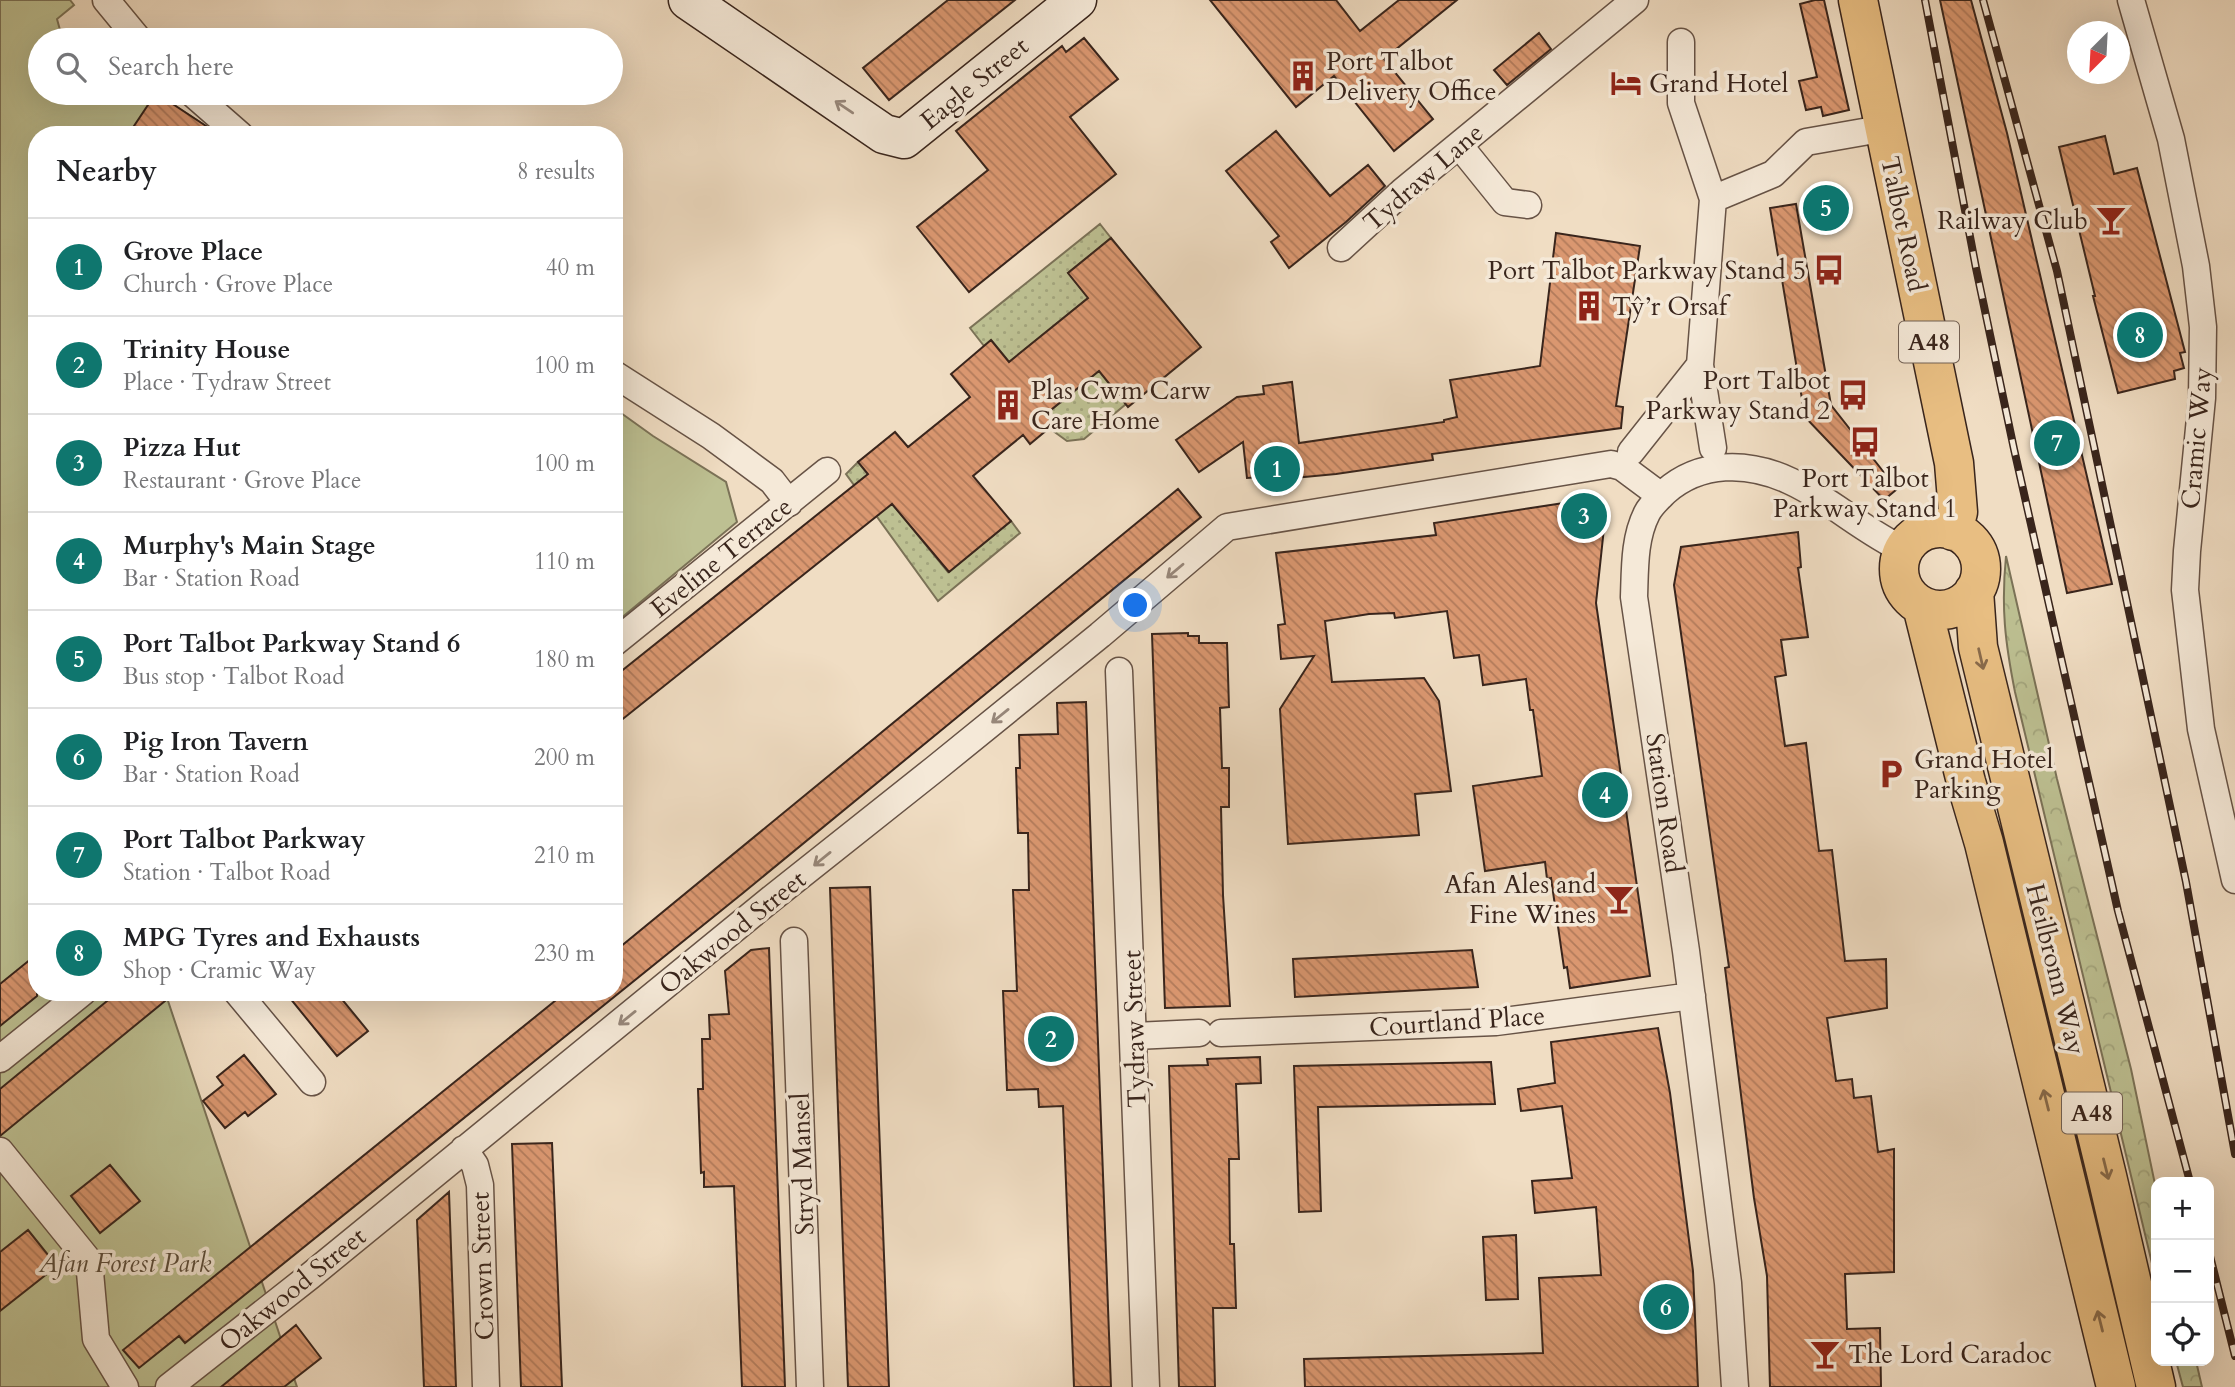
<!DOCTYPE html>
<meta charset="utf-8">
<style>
:root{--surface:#fff;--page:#f2f2f2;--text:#202124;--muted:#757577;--line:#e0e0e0;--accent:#0f766e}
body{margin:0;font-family:Cardo,serif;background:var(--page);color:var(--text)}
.controls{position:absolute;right:21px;bottom:21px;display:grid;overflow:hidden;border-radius:14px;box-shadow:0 7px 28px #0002}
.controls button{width:63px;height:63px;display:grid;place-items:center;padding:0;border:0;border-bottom:2px solid var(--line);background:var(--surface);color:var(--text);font:35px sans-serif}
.compass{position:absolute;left:2067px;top:21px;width:63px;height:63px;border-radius:50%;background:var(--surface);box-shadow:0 7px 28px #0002;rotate:204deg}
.you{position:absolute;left:1136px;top:606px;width:24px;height:24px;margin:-18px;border:5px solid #fff;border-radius:50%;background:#1a73e8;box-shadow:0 0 0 10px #1a73e833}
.badge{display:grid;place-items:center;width:46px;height:46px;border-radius:50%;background:var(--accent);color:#fff;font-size:23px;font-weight:700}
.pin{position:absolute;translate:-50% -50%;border:4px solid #fff;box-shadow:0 2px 7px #0006}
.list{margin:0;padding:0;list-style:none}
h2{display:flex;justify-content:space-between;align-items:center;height:91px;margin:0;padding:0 28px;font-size:30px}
h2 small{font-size:23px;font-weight:400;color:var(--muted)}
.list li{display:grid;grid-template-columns:46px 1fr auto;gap:21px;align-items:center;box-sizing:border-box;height:98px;padding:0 28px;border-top:2px solid var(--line)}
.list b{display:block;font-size:26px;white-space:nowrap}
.list p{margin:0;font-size:23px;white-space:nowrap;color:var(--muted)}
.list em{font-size:23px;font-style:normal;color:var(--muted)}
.icon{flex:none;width:38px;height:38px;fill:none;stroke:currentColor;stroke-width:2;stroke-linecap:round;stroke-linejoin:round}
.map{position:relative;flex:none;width:2235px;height:1387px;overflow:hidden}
.search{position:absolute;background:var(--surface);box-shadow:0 7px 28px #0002;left:28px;top:28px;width:595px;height:77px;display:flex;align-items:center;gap:18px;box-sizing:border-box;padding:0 24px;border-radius:38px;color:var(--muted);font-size:26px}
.panel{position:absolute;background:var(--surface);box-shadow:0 7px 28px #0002;left:28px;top:126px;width:595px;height:875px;border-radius:28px}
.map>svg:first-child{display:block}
.grass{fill:url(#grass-dots);stroke:#7b7257;stroke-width:2}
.forest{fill:url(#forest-crowns);stroke:#7b7257;stroke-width:2}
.green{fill:#bdc092;stroke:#7b7257;stroke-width:2}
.building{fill:url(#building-back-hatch);stroke:#39251c;stroke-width:2}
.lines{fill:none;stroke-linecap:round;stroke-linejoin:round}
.street-casing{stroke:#675346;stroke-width:29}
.secondary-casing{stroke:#39251c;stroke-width:41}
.primary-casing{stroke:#39251c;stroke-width:41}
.street{stroke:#f5e9d8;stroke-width:26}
.secondary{stroke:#f5e9d8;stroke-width:38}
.primary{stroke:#e8be82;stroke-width:38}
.rail-casing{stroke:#39251c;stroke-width:8}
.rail{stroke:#f5e9d8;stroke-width:5;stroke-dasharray:16;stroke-linecap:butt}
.oneway{stroke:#97877a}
.oneway2{stroke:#886a4a}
.labels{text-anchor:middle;stroke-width:7;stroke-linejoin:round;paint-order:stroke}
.shield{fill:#f5e9d8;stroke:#716054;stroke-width:2}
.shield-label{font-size:24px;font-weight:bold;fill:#39251c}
.poi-label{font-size:26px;fill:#39251c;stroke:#f5e9d8;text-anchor:start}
.street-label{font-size:26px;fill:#39251c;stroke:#f5e9d8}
.park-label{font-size:26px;font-style:italic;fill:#5a4c3a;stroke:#f5e9d8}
</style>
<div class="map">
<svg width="2235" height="1387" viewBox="0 0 2235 1387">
<defs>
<pattern id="grass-dots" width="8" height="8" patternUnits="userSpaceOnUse" patternTransform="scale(1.75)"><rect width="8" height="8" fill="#bdc092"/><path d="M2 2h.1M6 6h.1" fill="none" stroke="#a3a57d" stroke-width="1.8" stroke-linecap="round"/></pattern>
<pattern id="forest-crowns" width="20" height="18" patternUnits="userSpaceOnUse" patternTransform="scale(1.75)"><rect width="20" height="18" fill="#bdc092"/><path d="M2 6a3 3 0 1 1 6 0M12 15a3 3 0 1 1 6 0" fill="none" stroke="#a3a57d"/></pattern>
<pattern id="building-back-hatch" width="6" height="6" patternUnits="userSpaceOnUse" patternTransform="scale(1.75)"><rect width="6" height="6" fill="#da9770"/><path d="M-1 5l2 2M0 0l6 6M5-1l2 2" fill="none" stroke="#b27b5b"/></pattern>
</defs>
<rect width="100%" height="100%" fill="#f0ddc3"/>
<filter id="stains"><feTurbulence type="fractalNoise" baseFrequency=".00286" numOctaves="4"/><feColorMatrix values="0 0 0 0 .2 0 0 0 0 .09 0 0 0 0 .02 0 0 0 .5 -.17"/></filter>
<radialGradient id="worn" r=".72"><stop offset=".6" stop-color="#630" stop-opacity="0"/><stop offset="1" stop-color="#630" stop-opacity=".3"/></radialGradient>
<path class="grass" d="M 1100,224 L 1111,238 L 1068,273 L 1088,298 L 1009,362 L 992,341 L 984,346 L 970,328 Z
M 1122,339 L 1126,404 L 1084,439 L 1067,441 L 1049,428 L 1054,424 L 1046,414 L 1084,383 Z
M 858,462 L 948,572 L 1011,521 L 1020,533 L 938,601 L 846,474 Z"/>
<path class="forest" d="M 2006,556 L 2057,779 L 2131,1069 L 2156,1189 L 2156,1280 L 2015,692 C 2005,642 2001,607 2006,556 Z
M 2176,1361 L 2196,1361 L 2202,1387 L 2183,1387 Z"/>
<path class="green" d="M 0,0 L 70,0 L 74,5 L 57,19 L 60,30 L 75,40 L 40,40 L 40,93 L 156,93 L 219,135 L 37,135 L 37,992 L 165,992 L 297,1387 L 0,1387 Z
M 614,408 L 653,436 L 726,482 L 737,522 L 614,624 Z"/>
<path class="building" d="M 948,0 L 1015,0 L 889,100 L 863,68 Z
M 1210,0 L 1336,0 L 1360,31 L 1399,0 L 1457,0 L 1384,59 L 1433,119 L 1394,151 L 1334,76 L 1296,107 Z
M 1815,0 L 1824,0 L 1849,110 L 1823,116 L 1821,107 L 1806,110 L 1799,81 L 1817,77 L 1800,4 Z
M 1940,0 L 1971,0 L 2007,133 L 2112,584 L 2067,593 Z
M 1539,33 L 1551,49 L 1507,85 L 1494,70 Z
M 1084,38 L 1118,79 L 1070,117 L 1116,174 L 969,292 L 917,227 L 988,170 L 956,131 L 1062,46 L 1066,52 Z
M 156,93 L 206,126 L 216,135 L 128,135 Z
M 1276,131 L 1330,196 L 1368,165 L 1385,186 L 1346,222 L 1289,268 L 1271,242 L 1279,236 L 1226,171 Z
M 2105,136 L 2114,174 L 2137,168 L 2185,352 L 2180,353 L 2184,368 L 2174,371 L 2175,379 L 2118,393 L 2093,296 L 2095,296 L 2059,147 Z
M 1796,204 L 1831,405 L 1897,489 L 1884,500 L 1805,417 L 1770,208 Z
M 1556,233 L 1640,246 L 1616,406 L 1623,407 L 1621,428 L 1432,454 L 1433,460 L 1336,474 L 1262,481 L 1262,477 L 1247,478 L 1243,442 L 1199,472 L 1176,440 L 1237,397 L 1264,394 L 1263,386 L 1292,382 L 1299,443 L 1444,422 L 1444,420 L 1457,417 L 1450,380 L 1540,366 Z
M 1111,238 L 1201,347 L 1128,407 L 1099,371 L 1046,414 L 1054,424 L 1030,444 L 1023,435 L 973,476 L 1011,521 L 949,572 L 892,504 L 614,726 L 614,677 L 868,474 L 858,462 L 895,432 L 908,447 L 970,397 L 951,374 L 991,340 L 1009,362 L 1088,298 L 1068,273 Z
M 1178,489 L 1201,517 L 743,893 L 185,1343 L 179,1336 L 139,1368 L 123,1350 L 566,992 L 614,992 L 614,952 Z
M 1596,498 L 1606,509 L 1596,603 L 1650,976 L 1570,988 L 1567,967 L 1564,968 L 1551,878 L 1547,879 L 1545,862 L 1485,871 L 1473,786 L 1542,776 L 1533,710 L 1530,710 L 1526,679 L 1483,685 L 1479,655 L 1454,658 L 1447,611 L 1395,618 L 1394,613 L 1369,614 L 1325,621 L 1332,682 L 1424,678 L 1439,701 L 1451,791 L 1415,794 L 1419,835 L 1288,844 L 1280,709 L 1314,656 L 1281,659 L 1278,625 L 1285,624 L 1276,553 L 1436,535 L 1434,523 Z
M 1798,532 L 1801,567 L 1798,568 L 1808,637 L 1781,640 L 1786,675 L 1775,677 L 1785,746 L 1806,743 L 1819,851 L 1832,850 L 1845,961 L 1886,959 L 1887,1008 L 1827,1018 L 1836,1081 L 1852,1079 L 1854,1098 L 1871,1096 L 1878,1152 L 1894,1149 L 1894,1272 L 1845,1274 L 1847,1329 L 1880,1328 L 1881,1387 L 1770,1387 L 1767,1276 L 1754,1198 L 1725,968 L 1729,967 L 1674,585 L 1681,547 Z
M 1188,633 L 1188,636 L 1199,636 L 1199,643 L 1227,643 L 1229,707 L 1220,708 L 1222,768 L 1229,768 L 1229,807 L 1221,807 L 1223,895 L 1230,1006 L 1165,1008 L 1152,634 Z
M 1086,702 L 1095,963 L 1111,1387 L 1074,1387 L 1063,1106 L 1039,1107 L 1038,1089 L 1007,1090 L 1003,991 L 1017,991 L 1013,890 L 1029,890 L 1028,833 L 1018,833 L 1016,768 L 1020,768 L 1019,735 L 1058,734 L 1057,703 Z
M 870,887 L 889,1387 L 848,1387 L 830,888 Z
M 769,948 L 785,1387 L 742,1387 L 734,1186 L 704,1187 L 704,1172 L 701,1173 L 698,1089 L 703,1089 L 702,1039 L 710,1039 L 709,1015 L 729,1014 L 725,971 L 751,950 Z
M 1472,950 L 1478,987 L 1295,997 L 1293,959 Z
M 37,954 L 37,996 L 0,1026 L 0,984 Z
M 118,992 L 176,992 L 0,1136 L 0,1089 Z
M 285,992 L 336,992 L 368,1031 L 337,1056 Z
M 1658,1028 L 1670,1093 L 1693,1271 L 1698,1387 L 1305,1387 L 1304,1359 L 1543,1353 L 1539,1278 L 1601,1275 L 1596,1207 L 1535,1213 L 1532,1181 L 1572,1178 L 1562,1106 L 1521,1111 L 1518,1089 L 1555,1083 L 1551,1042 Z
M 244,1055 L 276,1094 L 248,1116 L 245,1112 L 225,1128 L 203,1101 L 223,1085 L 217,1077 Z
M 1260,1057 L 1261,1083 L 1236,1084 L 1239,1159 L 1229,1159 L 1230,1244 L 1234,1244 L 1236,1308 L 1213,1308 L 1215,1387 L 1179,1387 L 1169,1066 L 1208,1065 L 1207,1059 Z
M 1491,1062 L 1495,1104 L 1318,1107 L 1321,1211 L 1299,1212 L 1294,1066 Z
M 552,1143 L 562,1387 L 521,1387 L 512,1144 Z
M 110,1165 L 140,1201 L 100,1233 L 71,1196 Z
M 449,1192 L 456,1387 L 424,1387 L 417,1220 Z
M 28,1230 L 57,1266 L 0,1311 L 0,1252 Z
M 1516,1235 L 1518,1299 L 1486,1300 L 1483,1237 Z
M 296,1325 L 321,1358 L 284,1387 L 221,1387 Z"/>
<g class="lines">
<g class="street-casing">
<path id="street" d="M 106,0 L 139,40
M 2131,0 L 2171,139 L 2196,266 L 2203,327 L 2202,398 L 2187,551 L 2185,590 L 2201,729 L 2235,880
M 192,93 L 240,135
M 1459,145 L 1505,202 L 1528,205
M 1713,199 L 1773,174 L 1806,142 L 1869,131
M 1341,248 L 1403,191 L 1635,0
M 1700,365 L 1713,448
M 614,374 L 711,436 L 741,458 L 772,481 L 789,503
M 1631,452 L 1700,365 L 1713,199 L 1681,103 L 1681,42
M 614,643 L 827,471
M 1119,671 L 1146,1387
M 794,941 L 810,1387
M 237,992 L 312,1082
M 1221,1033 L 1496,1022 L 1692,996
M 1135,1036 L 1199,1033
M 0,1059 L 83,992
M 464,1149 L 475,1165 L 480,1185 L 486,1387
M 0,1151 L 89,1261 L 96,1339 L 125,1387
M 169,1387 L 310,1276 L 771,899 L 936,768 L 1100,635 L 1227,527 L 1611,464 L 1622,467 L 1661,496
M 1735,1387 L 1728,1283 L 1686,951 L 1634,597 C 1635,569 1634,538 1647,513 C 1651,505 1659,498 1665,492 C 1700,461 1748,461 1790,481 C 1830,499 1863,531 1904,550"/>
</g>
<g class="secondary-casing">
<path id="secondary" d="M 688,0 L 884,134 L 904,139 L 1077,0"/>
</g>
<g class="primary-casing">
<path id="primary" d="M 1858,0 L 1954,463 L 1958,512 L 1953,531
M1899 569a41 41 0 1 1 82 0a41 41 0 1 1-82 0Z
M 1974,591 L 1978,647 L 2107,1176 L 2156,1387
M 1922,606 L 1966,782 L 1984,843 L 2116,1387"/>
</g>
<use href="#street" class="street"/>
<use href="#secondary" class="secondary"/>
<use href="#primary" class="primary"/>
<g class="rail-casing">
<path id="rail" d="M 1925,0 L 1976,268 L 2014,449 L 2118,911 L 2190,1182
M 1983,0 L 2057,271 L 2186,882 L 2235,1154
M 2209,1252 L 2235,1356"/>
</g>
<use href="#rail" class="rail"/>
</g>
<defs><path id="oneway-shaft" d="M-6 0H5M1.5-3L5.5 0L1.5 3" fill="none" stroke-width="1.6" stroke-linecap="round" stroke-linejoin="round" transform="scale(1.75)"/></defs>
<g class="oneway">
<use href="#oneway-shaft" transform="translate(844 107) rotate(-146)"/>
<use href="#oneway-shaft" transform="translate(1175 571) rotate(140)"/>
<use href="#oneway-shaft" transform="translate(1000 716) rotate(141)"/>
<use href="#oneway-shaft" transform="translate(822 859) rotate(141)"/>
<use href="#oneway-shaft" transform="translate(627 1018) rotate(141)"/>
</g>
<g class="oneway2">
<use href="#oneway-shaft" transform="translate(1981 659) rotate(77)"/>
<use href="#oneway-shaft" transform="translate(2046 1100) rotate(-104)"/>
<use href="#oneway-shaft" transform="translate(2106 1169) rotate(76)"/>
<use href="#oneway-shaft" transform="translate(2100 1321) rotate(-104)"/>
</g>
<defs>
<g id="building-bare" transform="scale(2.415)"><path d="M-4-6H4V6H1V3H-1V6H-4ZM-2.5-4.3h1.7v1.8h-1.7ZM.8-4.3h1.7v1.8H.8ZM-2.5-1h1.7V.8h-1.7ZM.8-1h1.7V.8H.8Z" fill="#8f2418" stroke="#f5e9d8" stroke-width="2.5" paint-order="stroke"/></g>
<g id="hotel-bare" transform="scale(2.415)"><path d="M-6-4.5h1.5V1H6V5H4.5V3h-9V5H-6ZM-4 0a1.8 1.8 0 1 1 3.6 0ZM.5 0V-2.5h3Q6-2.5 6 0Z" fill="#8f2418" stroke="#f5e9d8" stroke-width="2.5" paint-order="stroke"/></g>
<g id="bar-bare" transform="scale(2.415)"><path d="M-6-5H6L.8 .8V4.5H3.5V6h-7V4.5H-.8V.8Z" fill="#8f2418" stroke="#f5e9d8" stroke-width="2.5" paint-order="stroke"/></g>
<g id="bus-bare" transform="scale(2.415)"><path d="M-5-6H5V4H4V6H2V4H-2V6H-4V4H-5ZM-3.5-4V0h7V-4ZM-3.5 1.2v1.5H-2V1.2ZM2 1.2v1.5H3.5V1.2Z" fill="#8f2418" stroke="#f5e9d8" stroke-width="2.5" paint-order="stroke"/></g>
<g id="parking-bare" transform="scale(2.415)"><path d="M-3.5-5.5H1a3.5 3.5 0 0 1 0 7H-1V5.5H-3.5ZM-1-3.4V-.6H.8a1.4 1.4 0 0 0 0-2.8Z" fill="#8f2418" stroke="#f5e9d8" stroke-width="2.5" paint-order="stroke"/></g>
</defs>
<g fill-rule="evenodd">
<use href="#building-bare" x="1303" y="76"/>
<use href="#hotel-bare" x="1626" y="83"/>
<use href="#bar-bare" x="2111" y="220"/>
<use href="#bus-bare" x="1829" y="270"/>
<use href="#building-bare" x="1589" y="306"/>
<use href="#bus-bare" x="1853" y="395"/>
<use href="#building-bare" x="1008" y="405"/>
<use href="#bus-bare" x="1865" y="442"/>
<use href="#parking-bare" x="1891" y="774"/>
<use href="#bar-bare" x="1619" y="899"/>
<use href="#bar-bare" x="1825" y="1354"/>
</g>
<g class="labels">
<g class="shield">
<rect x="1899" y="321.5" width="60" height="41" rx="5"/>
<rect x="2062" y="1092.5" width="60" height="41" rx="5"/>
</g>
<g class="shield-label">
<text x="1929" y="350">A48</text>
<text x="2092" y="1121">A48</text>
</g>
<g class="poi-label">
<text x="1326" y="70">Port Talbot<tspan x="1326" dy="30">Delivery Office</tspan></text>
<text x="1649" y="92">Grand Hotel</text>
<text x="2088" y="229" text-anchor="end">Railway Club</text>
<text x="1806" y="279" text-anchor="end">Port Talbot Parkway Stand 5</text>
<text x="1612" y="315">Tŷ’r Orsaf</text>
<text x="1830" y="389" text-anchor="end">Port Talbot<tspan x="1830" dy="30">Parkway Stand 2</tspan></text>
<text x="1031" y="399">Plas Cwm Carw<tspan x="1031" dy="30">Care Home</tspan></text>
<text x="1865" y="487" text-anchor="middle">Port Talbot<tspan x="1865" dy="30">Parkway Stand 1</tspan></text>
<text x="1914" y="768">Grand Hotel<tspan x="1914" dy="30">Parking</tspan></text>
<text x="1596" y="893" text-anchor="end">Afan Ales and<tspan x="1596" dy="30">Fine Wines</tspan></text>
<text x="1848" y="1363">The Lord Caradoc</text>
</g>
<g class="street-label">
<text transform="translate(974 83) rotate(-39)" y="9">Eagle Street</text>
<text transform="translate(1423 177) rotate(-41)" y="9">Tydraw Lane</text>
<text transform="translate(1904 224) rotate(78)" y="9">Talbot Road</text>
<text transform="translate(2196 438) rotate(-85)" y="9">Cramic Way</text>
<text transform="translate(721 557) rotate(-39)" y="9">Eveline Terrace</text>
<text transform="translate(1665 803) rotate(82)" y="9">Station Road</text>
<text transform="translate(732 932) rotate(-39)" y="9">Oakwood Street</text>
<text transform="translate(2056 969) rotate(76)" y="9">Heilbronn Way</text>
<text transform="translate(1457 1021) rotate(-4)" y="9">Courtland Place</text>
<text transform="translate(1134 1029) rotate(-92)" y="9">Tydraw Street</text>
<text transform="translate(802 1164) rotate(-92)" y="9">Stryd Mansel</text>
<text transform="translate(482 1266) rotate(-92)" y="9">Crown Street</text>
<text transform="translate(292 1289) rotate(-39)" y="9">Oakwood Street</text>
</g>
<g class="park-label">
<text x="125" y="1272">Afan Forest Park</text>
</g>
</g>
<rect width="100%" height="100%" filter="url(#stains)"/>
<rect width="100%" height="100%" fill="url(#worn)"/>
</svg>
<div class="controls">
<button>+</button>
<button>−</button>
<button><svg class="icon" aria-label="locate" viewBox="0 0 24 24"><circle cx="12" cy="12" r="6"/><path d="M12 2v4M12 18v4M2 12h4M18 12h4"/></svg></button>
</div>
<svg class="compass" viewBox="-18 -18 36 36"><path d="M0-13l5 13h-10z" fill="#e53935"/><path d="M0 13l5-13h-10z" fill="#757577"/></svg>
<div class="you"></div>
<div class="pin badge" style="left:1277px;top:469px">1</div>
<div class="pin badge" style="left:1051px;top:1039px">2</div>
<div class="pin badge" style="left:1584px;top:516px">3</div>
<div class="pin badge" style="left:1605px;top:795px">4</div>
<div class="pin badge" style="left:1826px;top:208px">5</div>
<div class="pin badge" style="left:1666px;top:1307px">6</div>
<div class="pin badge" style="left:2057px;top:443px">7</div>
<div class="pin badge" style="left:2140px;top:335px">8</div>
<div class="search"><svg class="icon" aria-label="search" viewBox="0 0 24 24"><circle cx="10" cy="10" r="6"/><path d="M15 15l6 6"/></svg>Search here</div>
<section class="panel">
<h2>Nearby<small>8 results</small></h2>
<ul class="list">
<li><span class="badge">1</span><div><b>Grove Place</b><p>Church · Grove Place</p></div><em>40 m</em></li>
<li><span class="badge">2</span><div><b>Trinity House</b><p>Place · Tydraw Street</p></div><em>100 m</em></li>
<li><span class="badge">3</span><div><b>Pizza Hut</b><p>Restaurant · Grove Place</p></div><em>100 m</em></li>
<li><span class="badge">4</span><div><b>Murphy's Main Stage</b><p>Bar · Station Road</p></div><em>110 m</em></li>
<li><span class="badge">5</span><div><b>Port Talbot Parkway Stand 6</b><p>Bus stop · Talbot Road</p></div><em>180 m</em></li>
<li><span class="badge">6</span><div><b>Pig Iron Tavern</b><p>Bar · Station Road</p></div><em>200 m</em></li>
<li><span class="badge">7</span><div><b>Port Talbot Parkway</b><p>Station · Talbot Road</p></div><em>210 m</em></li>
<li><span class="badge">8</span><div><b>MPG Tyres and Exhausts</b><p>Shop · Cramic Way</p></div><em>230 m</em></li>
</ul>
</section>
</div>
